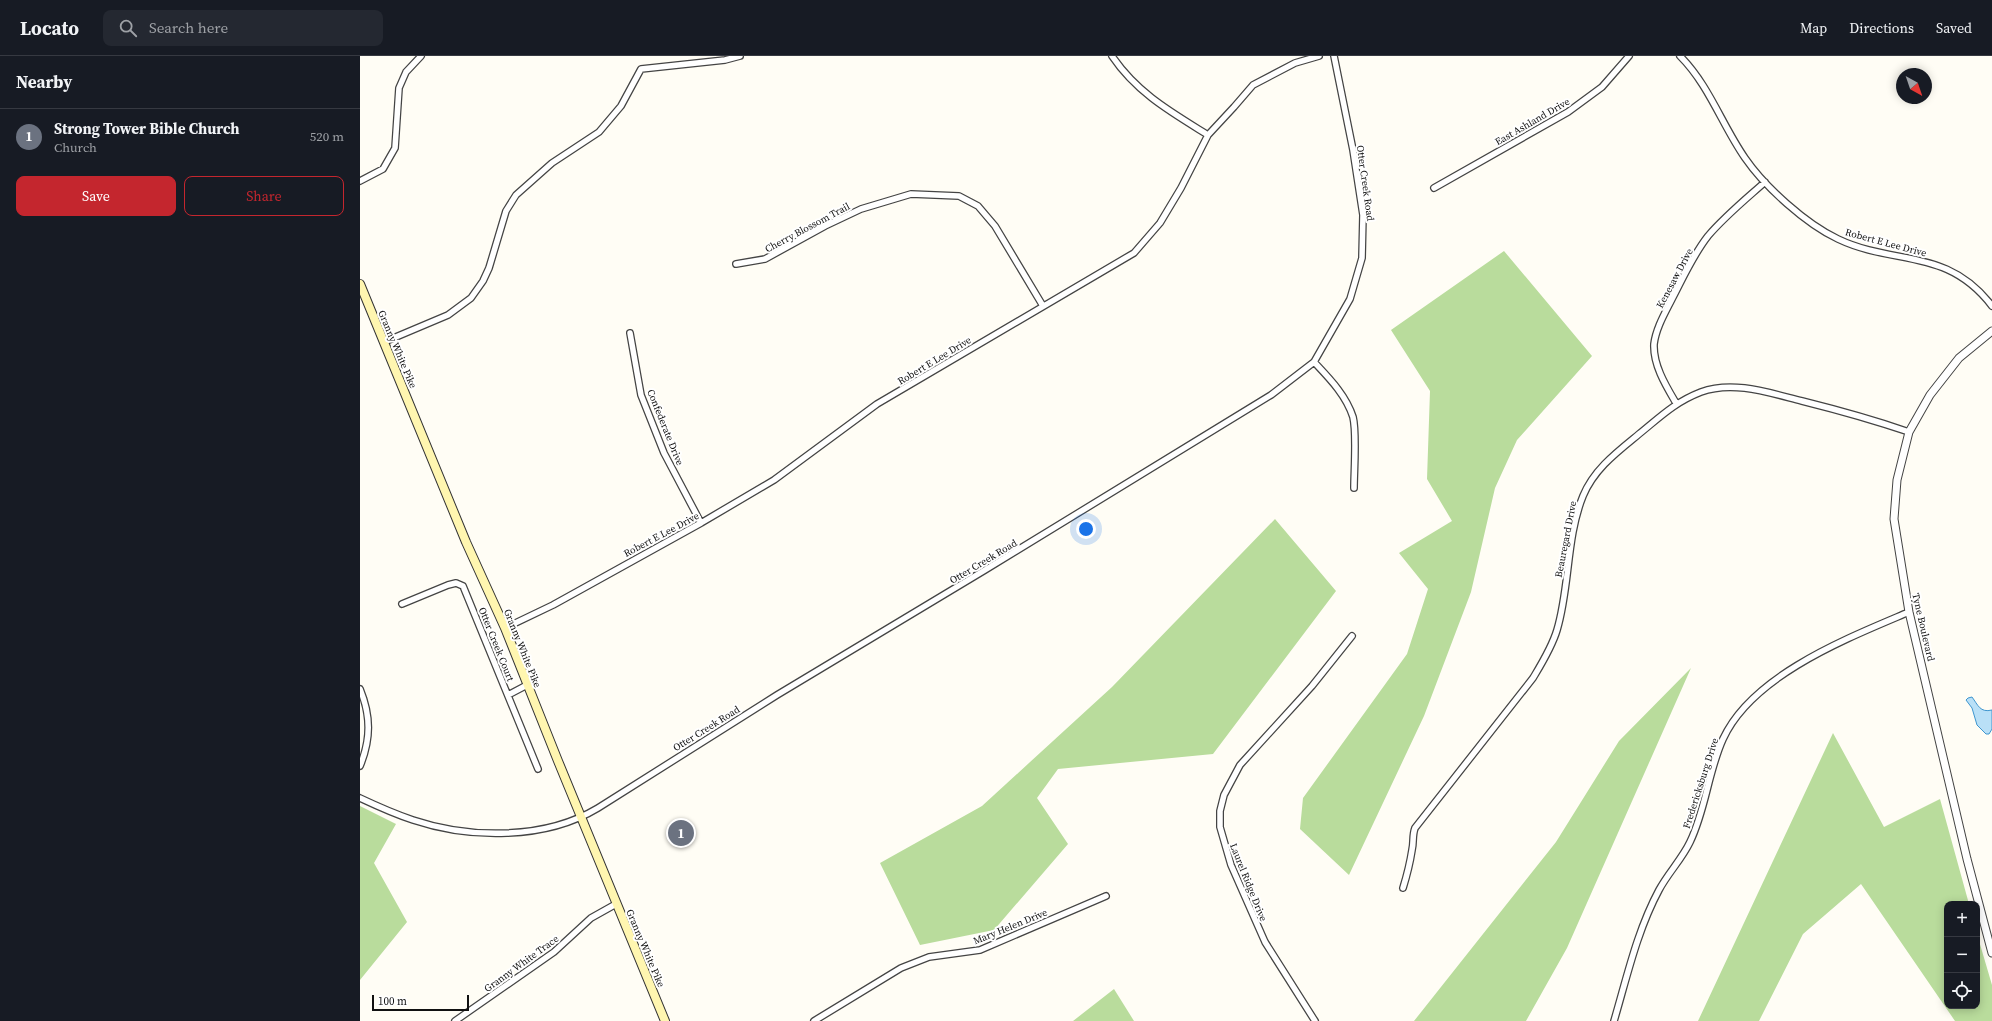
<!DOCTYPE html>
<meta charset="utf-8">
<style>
:root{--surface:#171b24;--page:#242831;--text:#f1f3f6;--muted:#9ea1a6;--line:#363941;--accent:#c4262e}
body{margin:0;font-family:"Source Serif 4",serif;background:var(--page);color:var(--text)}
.controls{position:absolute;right:12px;bottom:12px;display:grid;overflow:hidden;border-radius:8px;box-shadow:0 2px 10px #0003}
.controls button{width:36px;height:36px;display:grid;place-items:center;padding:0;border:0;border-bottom:1px solid var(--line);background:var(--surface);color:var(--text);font:20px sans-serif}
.compass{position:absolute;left:1536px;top:12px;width:36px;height:36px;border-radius:50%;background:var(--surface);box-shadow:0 2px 10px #0003;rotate:140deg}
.scale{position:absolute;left:12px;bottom:10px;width:97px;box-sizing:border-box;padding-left:4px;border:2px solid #111;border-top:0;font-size:11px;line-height:14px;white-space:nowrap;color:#111;-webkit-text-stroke:3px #fff;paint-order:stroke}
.you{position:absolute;left:726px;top:473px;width:14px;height:14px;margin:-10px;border:3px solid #fff;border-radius:50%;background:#1a73e8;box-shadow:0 0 0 6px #1a73e833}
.badge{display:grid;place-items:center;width:26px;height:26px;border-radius:50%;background:var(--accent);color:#fff;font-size:13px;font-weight:700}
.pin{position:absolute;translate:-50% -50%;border:2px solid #fff;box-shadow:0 1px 4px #0006}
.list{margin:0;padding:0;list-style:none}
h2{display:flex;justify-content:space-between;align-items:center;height:52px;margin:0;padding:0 16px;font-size:17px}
h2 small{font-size:13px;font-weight:400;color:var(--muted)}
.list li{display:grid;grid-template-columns:26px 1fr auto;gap:12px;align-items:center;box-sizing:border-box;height:56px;padding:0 16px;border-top:1px solid var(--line)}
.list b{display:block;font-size:15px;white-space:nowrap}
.list p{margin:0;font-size:13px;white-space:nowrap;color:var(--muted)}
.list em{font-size:13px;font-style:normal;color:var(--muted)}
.actions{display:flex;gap:8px;padding:12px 16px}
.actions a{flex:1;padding:9px 0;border:1px solid var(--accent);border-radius:8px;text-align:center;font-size:14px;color:var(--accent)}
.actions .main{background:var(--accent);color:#fff}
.icon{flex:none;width:22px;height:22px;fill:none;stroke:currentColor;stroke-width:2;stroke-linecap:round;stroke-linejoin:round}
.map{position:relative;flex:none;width:1632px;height:965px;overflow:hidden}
header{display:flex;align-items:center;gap:24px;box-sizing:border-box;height:56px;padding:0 20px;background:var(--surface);border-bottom:1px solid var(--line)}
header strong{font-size:19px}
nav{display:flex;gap:22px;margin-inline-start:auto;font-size:14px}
.search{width:280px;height:36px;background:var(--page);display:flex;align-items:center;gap:10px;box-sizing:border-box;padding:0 14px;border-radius:8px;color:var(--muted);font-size:15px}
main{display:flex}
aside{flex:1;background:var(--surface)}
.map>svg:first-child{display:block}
.forest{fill:#b9dc9c}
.water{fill:#b9e0f7;stroke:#3f96cf}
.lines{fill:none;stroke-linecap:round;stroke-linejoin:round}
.minor-casing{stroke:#444;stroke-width:8}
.tertiary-casing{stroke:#444;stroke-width:9}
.secondary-casing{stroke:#333;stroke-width:10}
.minor{stroke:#fff;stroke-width:5.5}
.tertiary{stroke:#fff;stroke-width:7}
.secondary{stroke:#fff6b0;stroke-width:8}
.labels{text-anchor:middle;stroke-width:4;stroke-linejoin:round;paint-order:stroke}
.street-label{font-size:10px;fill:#111;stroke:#fff}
</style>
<header>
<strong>Locato</strong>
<div class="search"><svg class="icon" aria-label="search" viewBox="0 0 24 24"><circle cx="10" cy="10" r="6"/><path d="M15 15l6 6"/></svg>Search here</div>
<nav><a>Map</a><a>Directions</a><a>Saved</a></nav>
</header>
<main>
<aside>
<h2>Nearby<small></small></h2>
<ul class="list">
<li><span class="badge" style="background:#6b7280">1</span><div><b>Strong Tower Bible Church</b><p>Church</p></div><em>520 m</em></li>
</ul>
<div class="actions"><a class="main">Save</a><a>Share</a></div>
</aside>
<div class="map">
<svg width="1632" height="965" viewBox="0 0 1632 965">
<rect width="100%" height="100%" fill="#fffdf5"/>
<path class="forest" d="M 1144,195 L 1232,300 L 1157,384 L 1135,432 L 1111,536 L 1064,660 L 989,819 L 940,773 L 943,742 L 1047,598 L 1068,533 L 1039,497 L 1092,465 L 1067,423 L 1070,335 L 1031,274 Z
M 915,463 L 976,535 L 853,698 L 698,713 L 677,742 L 708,788 L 634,874 L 560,889 L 520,807 L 622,750 L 752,631 Z
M 1331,612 L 1207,892 L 1166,965 L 1054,965 L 1196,786 L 1259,685 Z
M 1473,677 L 1524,771 L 1580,743 L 1609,848 L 1587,848 L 1587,950 L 1617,950 L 1617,878 L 1632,929 L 1632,965 L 1595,965 L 1501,828 L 1443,878 L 1399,965 L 1338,965 Z
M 0,750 L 36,768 L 14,807 L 47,866 L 0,924 Z
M 754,933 L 774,965 L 713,965 Z"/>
<path class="water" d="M 1612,641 C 1618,649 1620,657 1632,654 L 1632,673 L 1629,678 L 1626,678 L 1617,669 L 1612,652 L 1606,644 L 1608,642 Z"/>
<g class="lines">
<g class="minor-casing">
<path id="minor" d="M 752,0 C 777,37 811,56 848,79
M 1320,0 C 1349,29 1362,69 1385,102 C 1405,131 1446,168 1478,183 C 1535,210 1587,191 1632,250
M 0,125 L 23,113 L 35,92 L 39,32 L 46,16 L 61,0
M 1074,132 L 1208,56 L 1242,31 L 1269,0
M 376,208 L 405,203 L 465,170 L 501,153 L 551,138 L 599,140 L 618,150 L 635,170 L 683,250
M 270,277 L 281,339 L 304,397 L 341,467
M 24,286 L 88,259 L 111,242 L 123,225 L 129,212 L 146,155 L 156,139 L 192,107 L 239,76 L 261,50 L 281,13 L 365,4 L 380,0
M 954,306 C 969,322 986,339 993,361 C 997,377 994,415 994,432
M 1316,347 C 1306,330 1293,309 1294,288 C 1296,272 1305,257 1312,243 C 1323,222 1333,199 1348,180 C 1365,160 1386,143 1405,126
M 42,548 L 88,529 L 96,527 L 103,530 L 178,713
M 145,572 L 193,549 L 341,467 L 414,424 L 517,348 L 774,197 L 800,167 L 821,132 L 848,79 L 874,51 L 893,29 L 935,7 L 959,0
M 0,633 C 11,660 11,683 0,710
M 148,639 L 167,629
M 0,742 C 17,750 35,758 53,764 C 110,783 185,784 238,752 L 417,639 L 625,514 L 911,339 L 954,306 L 990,243 L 1002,202 L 1003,159 L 993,94 L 974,0
M 1043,832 C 1047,819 1050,807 1052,794 C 1054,786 1052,780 1055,772 L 1173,622 C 1182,607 1192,591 1197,574 C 1210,531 1206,482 1223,440 C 1234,413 1257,396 1279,378 C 1300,361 1315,346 1341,336 C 1373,324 1410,337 1442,345 C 1478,354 1514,364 1549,376
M 95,965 L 194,896 L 231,862 L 256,848
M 454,965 L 541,912 L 569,901 L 620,894 L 746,840
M 955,965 L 905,886 L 871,809 L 860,771 L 860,755 L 864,739 L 880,709 L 952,630 L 992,580
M 1254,965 C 1267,921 1277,875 1299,834 C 1308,817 1322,803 1330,786 C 1346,753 1348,716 1363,683 C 1392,619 1488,582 1549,556"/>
</g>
<g class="tertiary-casing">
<path id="tertiary" d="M 1632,275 L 1599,302 L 1570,339 L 1549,376 L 1537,424 L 1534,463 L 1549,556 L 1607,803 L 1632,897"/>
</g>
<g class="secondary-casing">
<path id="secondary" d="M 0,228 L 106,486 L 145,572 L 198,705 L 305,965"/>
</g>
<use href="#minor" class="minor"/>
<use href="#tertiary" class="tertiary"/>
<use href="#secondary" class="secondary"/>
</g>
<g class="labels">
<g class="street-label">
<text transform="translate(1172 65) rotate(-30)" y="4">East Ashland Drive</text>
<text transform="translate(1006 127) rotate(82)" y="4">Otter Creek Road</text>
<text transform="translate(447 171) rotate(-28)" y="4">Cherry Blossom Trail</text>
<text transform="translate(1526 186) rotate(15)" y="4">Robert E Lee Drive</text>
<text transform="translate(1314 222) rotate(-62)" y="4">Kenesaw Drive</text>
<text transform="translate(38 293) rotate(67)" y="4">Granny White Pike</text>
<text transform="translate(574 304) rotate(-31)" y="4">Robert E Lee Drive</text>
<text transform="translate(306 371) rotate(68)" y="4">Confederate Drive</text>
<text transform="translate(301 478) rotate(-28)" y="4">Robert E Lee Drive</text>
<text transform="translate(1205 483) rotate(-79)" y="4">Beauregard Drive</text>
<text transform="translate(623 505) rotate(-31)" y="4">Otter Creek Road</text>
<text transform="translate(1564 571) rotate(77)" y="4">Tyne Boulevard</text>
<text transform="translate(137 588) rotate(68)" y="4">Otter Creek Court</text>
<text transform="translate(163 592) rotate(68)" y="4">Granny White Pike</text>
<text transform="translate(346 672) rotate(-32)" y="4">Otter Creek Road</text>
<text transform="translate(1340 727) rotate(-72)" y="4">Fredericksburg Drive</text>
<text transform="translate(889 826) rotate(68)" y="4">Laurel Ridge Drive</text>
<text transform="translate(650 870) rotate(-22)" y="4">Mary Helen Drive</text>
<text transform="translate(286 892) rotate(67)" y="4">Granny White Pike</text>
<text transform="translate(161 907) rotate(-36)" y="4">Granny White Trace</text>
</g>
</g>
</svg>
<div class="controls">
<button>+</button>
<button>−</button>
<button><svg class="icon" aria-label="locate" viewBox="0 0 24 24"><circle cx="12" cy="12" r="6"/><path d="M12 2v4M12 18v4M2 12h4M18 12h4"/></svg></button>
</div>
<svg class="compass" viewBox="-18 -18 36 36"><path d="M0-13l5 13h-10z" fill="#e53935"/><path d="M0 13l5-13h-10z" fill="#9ea1a6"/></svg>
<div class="scale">100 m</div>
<div class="you"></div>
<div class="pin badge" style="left:321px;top:777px;background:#6b7280">1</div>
</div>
</main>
